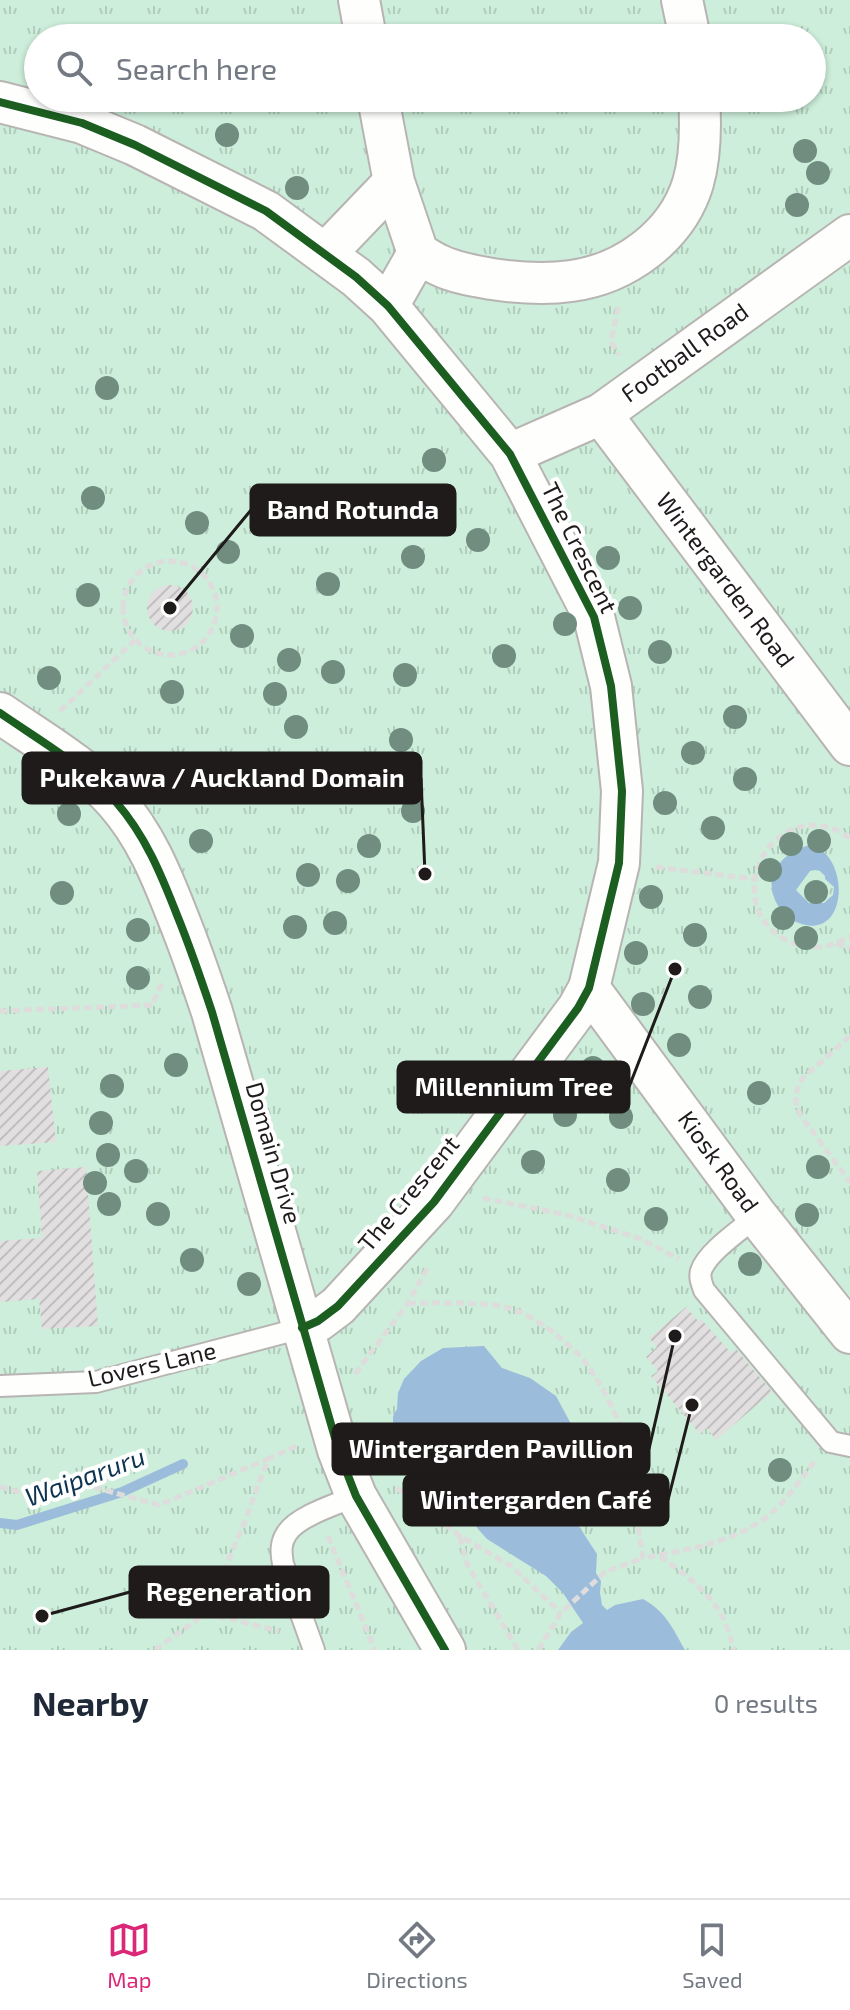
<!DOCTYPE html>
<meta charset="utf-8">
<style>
:root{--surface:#fff;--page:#f2f2f3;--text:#1f2937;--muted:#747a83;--line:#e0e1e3;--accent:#db2777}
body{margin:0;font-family:"Exo 2",sans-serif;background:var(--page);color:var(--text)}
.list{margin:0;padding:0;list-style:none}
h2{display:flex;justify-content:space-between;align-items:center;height:104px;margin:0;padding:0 32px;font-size:34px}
h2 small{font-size:26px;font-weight:400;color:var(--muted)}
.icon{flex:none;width:44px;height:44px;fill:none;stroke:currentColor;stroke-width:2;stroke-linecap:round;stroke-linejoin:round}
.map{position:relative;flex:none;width:850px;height:1650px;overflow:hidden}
.search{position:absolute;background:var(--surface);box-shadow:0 2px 6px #0004;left:24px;right:24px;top:24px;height:88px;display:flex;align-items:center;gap:20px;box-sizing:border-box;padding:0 28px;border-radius:44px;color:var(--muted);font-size:30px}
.sheet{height:248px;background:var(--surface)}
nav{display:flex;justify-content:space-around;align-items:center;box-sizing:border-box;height:112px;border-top:2px solid var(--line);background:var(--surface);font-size:22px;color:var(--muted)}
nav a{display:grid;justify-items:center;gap:4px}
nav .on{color:var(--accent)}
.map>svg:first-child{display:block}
.park{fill:url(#park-tufts);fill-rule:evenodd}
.water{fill:#9cbcdb;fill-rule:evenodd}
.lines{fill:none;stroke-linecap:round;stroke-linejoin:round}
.stream{stroke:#9cbcdb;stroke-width:10}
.building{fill:url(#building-hatch)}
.service-casing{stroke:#b7b4b3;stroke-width:24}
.minor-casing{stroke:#b7b4b3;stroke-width:44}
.path{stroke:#dedcdc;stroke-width:5;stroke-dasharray:8 4;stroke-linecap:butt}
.service{stroke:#fefefd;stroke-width:20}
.minor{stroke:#fefefd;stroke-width:40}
.cycleway-casing{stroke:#fff;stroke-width:13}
.cycleway{stroke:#1b5e20;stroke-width:8}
.tree{fill:#708d80}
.labels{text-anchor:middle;stroke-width:8;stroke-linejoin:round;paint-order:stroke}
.street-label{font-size:24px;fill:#1e1b1a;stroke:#fff}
.water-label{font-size:26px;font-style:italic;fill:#0e3351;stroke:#fff}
.leader{fill:none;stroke:#1e1b1a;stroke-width:3}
.callout-dot{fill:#1e1b1a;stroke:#fff;stroke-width:3}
.callout{fill:#1e1b1a;stroke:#1e1b1a;stroke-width:3}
.callout-label{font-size:26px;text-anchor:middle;font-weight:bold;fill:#fff}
</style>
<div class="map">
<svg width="850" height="1650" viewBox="0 0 850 1650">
<defs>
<pattern id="park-tufts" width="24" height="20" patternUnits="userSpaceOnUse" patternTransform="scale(2)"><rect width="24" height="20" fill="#cdeeda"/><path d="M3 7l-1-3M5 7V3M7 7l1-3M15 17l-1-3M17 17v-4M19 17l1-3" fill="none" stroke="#b0ccba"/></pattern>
<pattern id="building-hatch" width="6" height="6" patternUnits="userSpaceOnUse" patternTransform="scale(2)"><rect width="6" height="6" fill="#e2dfe0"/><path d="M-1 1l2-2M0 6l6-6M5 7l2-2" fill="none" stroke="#c1bfc0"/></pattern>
</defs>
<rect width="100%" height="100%" fill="#faf6f4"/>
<path class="park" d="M 0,0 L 850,0 L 850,1650 L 0,1650 ZM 38,38 L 812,38 L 812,98 L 38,98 Z"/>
<path class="water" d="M 810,845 C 850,853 850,942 799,923 C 789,920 782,913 777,904 C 761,875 783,852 810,845 ZM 815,870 L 820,871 L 825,876 L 825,879 L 834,887 L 833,895 L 824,903 L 809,903 L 796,890 L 810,871 Z
M 484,1346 L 502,1368 L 530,1378 L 556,1396 L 571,1424 L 573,1433 L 564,1482 L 565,1505 L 597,1554 L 596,1573 L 601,1581 L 600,1593 L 602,1605 L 607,1610 L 615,1605 L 643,1599 C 666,1612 672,1627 685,1650 L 558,1650 L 571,1632 L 583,1623 L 563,1593 L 546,1576 L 487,1539 L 478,1529 L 445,1479 L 393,1422 L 393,1416 L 397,1409 L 398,1393 L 404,1379 L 421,1361 L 443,1348 Z"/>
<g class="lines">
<path class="stream" d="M 0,1523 L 17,1525 L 122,1492 L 183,1464"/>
</g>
<path class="building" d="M147 608a23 23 0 1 1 46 0a23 23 0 1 1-46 0Z
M 48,1067 L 56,1142 L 0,1146 L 0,1071 Z
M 86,1167 L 98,1326 L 42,1329 L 39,1299 L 0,1302 L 0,1241 L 42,1238 L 37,1171 Z
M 686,1307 L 698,1321 L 701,1319 L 731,1353 L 736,1349 L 772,1392 L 716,1440 L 707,1428 L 700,1434 L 651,1376 L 658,1371 L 646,1357 L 657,1347 L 649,1338 Z"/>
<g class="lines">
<g class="service-casing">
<path id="service" d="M 757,1216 C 742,1229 707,1252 701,1271 C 699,1278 702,1284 704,1290 L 831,1442 L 850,1446
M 0,1386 L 96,1382 L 302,1328
M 314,1650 L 283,1564 C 281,1553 280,1543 287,1533 C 298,1516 337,1504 356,1496"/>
</g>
<g class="minor-casing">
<path id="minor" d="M 359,0 L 366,38
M 682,0 L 690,38
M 378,98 L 394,182 L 418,253 L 388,306
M 0,102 L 82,123 L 135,145 L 266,211 L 356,277 L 388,306 L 510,454 L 594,617 L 611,686 L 622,791 L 619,863 L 589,988 L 578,1008 L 434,1202 L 338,1306 L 318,1321 L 302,1328
M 418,253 C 425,257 432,262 439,265 C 455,273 475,276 492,279 C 519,283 544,285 571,281 C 625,274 677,236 693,183 C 701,155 701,127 699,98
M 325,254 L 394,182
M 601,414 L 850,745
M 510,454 L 601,414 L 850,235
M 0,713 C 39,740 85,766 116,802 C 145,835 161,874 177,915 C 190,947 201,979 212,1012 L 338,1450 L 356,1496 L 445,1650
M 589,988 L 757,1216 L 850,1333"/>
</g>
<path class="path" d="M 618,307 L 611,342 L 619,355
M123 608a47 47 0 1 1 94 0a47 47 0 1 1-94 0Z
M 60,711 L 135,640
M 850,838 C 845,835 839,831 834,829 C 765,805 721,906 786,940 C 808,951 829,949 850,936
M 656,867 L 754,879
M 836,944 L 850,948
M 0,1011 L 152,1005 L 163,980
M 850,1036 L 803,1078 C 794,1091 794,1101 801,1116 L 850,1182
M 483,1198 L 567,1215 L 641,1239 L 679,1259
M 408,1303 C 439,1304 484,1300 512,1309 C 536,1317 569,1342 585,1362 C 601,1383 619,1418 626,1443 C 631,1462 632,1479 634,1498 C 637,1518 640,1538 643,1558 C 683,1550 731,1544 765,1518 C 785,1503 799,1482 814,1462
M 355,1374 L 408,1303 L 428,1267
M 0,1487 L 27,1494 L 82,1484 L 159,1505 L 268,1459
M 397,1488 L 460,1536 L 511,1566 L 561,1613
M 328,1536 L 375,1650
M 460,1537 L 467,1564 L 518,1650
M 660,1556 C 686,1576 714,1594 726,1625 C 730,1633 731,1642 734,1650
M 206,1613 L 279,1631
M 155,1650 L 206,1613 L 243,1526 L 268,1459 L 299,1445
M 538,1650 L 561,1613 L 605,1572 L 643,1558"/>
<use href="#service" class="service"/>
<use href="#minor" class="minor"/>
<g class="cycleway-casing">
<path id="cycleway" d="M 0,102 L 82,123 L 135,145 L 266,211 L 356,277 L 388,306 L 510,454 L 594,617 L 611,686 L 622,791 L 619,863 L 589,988 L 578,1008 L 434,1202 L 338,1306 L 318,1321 L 302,1328
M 0,713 C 39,740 85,766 116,802 C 145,835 161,874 177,915 C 190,947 201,979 212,1012 L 335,1438
M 338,1450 L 356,1496 L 445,1650"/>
</g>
<use href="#cycleway" class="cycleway"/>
</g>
<g class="tree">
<circle cx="227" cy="135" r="12"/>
<circle cx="805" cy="151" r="12"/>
<circle cx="818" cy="173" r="12"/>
<circle cx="297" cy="188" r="12"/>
<circle cx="797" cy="205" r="12"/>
<circle cx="107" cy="388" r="12"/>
<circle cx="434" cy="460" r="12"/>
<circle cx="93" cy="498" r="12"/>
<circle cx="197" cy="523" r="12"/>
<circle cx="478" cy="540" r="12"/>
<circle cx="228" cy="552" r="12"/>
<circle cx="413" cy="557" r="12"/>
<circle cx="608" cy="558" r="12"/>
<circle cx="328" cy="584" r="12"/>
<circle cx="88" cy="595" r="12"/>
<circle cx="630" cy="608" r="12"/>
<circle cx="565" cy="624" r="12"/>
<circle cx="242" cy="636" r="12"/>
<circle cx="660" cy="652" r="12"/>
<circle cx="504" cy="656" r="12"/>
<circle cx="289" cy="660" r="12"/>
<circle cx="333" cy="672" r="12"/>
<circle cx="405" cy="675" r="12"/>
<circle cx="49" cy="678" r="12"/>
<circle cx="172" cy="692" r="12"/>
<circle cx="275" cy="694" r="12"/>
<circle cx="735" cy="717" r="12"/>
<circle cx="296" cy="727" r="12"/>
<circle cx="401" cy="740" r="12"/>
<circle cx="693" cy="753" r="12"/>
<circle cx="745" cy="779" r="12"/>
<circle cx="665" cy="803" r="12"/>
<circle cx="413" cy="811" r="12"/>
<circle cx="69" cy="814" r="12"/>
<circle cx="713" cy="828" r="12"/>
<circle cx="201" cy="841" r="12"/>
<circle cx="819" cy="841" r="12"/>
<circle cx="791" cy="844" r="12"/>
<circle cx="369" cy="846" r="12"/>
<circle cx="770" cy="870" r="12"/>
<circle cx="308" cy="875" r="12"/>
<circle cx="348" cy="881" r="12"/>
<circle cx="816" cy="892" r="12"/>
<circle cx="62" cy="893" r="12"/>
<circle cx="651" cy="897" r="12"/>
<circle cx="783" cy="918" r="12"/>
<circle cx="335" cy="923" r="12"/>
<circle cx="295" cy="927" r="12"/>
<circle cx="138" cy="930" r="12"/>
<circle cx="695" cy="935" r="12"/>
<circle cx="806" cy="938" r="12"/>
<circle cx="636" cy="953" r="12"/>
<circle cx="138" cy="978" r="12"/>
<circle cx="700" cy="997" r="12"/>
<circle cx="643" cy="1004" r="12"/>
<circle cx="679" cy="1045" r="12"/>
<circle cx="176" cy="1065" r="12"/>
<circle cx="593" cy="1068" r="12"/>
<circle cx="112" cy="1086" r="12"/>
<circle cx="759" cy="1093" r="12"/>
<circle cx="565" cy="1115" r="12"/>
<circle cx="621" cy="1117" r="12"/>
<circle cx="101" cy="1123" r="12"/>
<circle cx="108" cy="1155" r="12"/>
<circle cx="533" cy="1162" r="12"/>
<circle cx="818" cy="1167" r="12"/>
<circle cx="136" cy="1171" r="12"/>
<circle cx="618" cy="1180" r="12"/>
<circle cx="95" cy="1183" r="12"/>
<circle cx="109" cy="1204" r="12"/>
<circle cx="158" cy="1214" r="12"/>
<circle cx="807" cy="1215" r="12"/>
<circle cx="656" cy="1219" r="12"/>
<circle cx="192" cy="1260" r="12"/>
<circle cx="750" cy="1264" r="12"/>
<circle cx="249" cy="1284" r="12"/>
<circle cx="780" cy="1470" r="12"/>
</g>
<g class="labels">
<g class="street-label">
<text transform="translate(685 353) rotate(-36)" y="8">Football Road</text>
<text transform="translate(579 548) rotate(64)" y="8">The Crescent</text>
<text transform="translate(725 580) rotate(53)" y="8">Wintergarden Road</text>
<text transform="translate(273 1153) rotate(74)" y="8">Domain Drive</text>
<text transform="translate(718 1162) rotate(54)" y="8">Kiosk Road</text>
<text transform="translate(409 1194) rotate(-50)" y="8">The Crescent</text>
<text transform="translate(152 1365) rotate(-13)" y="8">Lovers Lane</text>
</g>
<g class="water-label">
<text transform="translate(85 1477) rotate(-20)" y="9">Waiparuru</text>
</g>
</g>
<path class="leader" d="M170 608L251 510M425 874L421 778M675 969L629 1087M675 1336L649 1449M692 1405L668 1500M42 1616L130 1592"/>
<g class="callout-dot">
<circle cx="170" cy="608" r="8"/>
<circle cx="425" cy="874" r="8"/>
<circle cx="675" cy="969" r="8"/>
<circle cx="675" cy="1336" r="8"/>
<circle cx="692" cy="1405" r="8"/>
<circle cx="42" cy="1616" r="8"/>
</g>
<g class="callout">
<rect x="251" y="485" width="204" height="50" rx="8"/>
<rect x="23" y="753" width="398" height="50" rx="8"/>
<rect x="398" y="1062" width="231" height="50" rx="8"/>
<rect x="333" y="1424" width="316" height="50" rx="8"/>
<rect x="404" y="1475" width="264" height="50" rx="8"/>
<rect x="130" y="1567" width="198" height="50" rx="8"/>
</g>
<g class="callout-label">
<text x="353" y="519">Band Rotunda</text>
<text x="222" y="787">Pukekawa / Auckland Domain</text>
<text x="514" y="1096">Millennium Tree</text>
<text x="491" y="1458">Wintergarden Pavillion</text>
<text x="536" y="1509">Wintergarden Café</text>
<text x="229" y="1601">Regeneration</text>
</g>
</svg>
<div class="search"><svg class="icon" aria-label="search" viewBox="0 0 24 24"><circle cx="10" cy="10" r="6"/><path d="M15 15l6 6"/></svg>Search here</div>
</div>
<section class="sheet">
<h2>Nearby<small>0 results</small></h2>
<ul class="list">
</ul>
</section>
<nav>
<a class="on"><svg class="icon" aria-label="map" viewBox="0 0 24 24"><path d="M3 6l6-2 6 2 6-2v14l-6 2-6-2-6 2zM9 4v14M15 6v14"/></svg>Map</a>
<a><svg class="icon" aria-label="directions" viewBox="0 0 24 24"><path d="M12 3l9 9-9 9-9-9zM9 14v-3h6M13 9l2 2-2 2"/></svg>Directions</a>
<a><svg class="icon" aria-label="saved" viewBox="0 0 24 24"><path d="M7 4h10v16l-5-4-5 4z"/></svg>Saved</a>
</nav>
